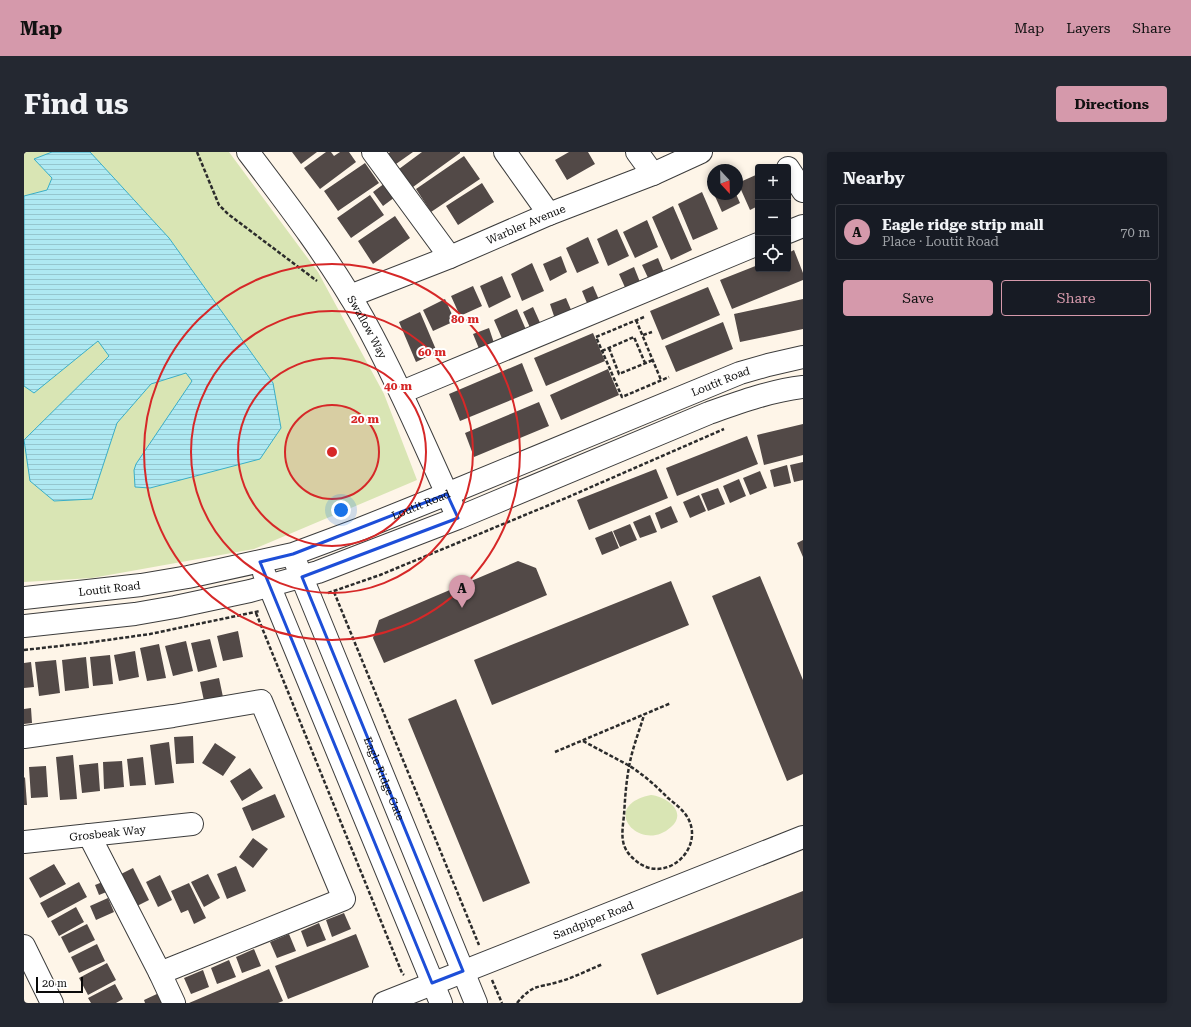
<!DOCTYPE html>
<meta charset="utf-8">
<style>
:root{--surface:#171b24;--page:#242831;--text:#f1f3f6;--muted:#9ea1a6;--line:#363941;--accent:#d599ab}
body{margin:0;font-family:"Roboto Serif",serif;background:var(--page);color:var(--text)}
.controls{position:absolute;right:12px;top:12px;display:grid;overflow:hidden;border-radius:4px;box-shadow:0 2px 6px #0003}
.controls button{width:36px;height:36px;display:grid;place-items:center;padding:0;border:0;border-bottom:1px solid var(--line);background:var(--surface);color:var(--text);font:20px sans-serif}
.compass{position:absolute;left:683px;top:12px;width:36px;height:36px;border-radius:50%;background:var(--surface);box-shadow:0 2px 6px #0003;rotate:158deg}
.scale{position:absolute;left:12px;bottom:10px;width:47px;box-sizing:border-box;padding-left:4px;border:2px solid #0a0a0a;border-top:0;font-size:11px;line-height:14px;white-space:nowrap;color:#0a0a0a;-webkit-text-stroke:3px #fff;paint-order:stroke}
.you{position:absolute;left:317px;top:358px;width:14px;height:14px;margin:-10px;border:3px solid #fff;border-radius:50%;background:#1a73e8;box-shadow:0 0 0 6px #1a73e833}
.badge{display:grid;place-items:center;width:26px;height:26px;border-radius:50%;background:var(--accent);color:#111;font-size:13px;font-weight:700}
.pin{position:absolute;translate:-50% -33px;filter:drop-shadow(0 1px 2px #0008)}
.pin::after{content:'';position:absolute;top:21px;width:14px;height:12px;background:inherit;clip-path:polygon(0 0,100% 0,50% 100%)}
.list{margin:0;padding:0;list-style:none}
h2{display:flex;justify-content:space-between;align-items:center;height:52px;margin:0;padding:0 16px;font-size:17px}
h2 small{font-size:13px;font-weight:400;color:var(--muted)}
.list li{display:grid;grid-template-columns:26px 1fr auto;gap:12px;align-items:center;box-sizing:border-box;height:56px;margin:0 8px 8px;padding:0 8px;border:1px solid var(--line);border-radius:4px}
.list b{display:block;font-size:15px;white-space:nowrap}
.list p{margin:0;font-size:13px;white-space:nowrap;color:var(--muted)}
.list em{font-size:13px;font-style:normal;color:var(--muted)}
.actions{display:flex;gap:8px;padding:12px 16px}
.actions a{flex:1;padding:9px 0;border:1px solid var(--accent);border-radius:4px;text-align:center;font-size:14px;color:var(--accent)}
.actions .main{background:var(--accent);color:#111}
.icon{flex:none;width:22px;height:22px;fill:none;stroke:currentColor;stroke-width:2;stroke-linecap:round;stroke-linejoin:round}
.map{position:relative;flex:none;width:779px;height:851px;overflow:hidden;border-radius:4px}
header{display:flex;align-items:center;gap:24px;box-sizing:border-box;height:56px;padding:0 20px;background:var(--accent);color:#111}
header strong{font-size:19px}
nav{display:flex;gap:22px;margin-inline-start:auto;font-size:14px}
.intro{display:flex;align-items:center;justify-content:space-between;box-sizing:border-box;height:96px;padding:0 24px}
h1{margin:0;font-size:28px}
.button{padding:10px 18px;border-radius:4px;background:var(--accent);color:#111;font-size:14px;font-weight:700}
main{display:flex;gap:24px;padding:0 24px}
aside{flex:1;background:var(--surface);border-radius:4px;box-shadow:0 2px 6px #0003}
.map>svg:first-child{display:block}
.park{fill:#d9e5b4}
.water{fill:url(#water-rules);stroke:#3aaec6}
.building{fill:#524947}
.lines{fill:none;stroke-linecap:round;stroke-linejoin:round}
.minor-casing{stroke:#3d3d3d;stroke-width:24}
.path{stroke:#2c2c2c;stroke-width:2.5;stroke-dasharray:4 2;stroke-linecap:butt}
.minor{stroke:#fff;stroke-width:22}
.marked{fill:none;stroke:#1d4ed8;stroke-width:3;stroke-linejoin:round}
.ring{fill:none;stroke:#d62828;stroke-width:2}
.labels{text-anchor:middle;stroke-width:4;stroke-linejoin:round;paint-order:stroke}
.street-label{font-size:11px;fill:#0a0a0a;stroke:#fff}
.centre{fill:#d62828;stroke:#fff;stroke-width:2}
.ring-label{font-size:12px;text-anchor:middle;font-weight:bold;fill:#d62828;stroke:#fff;stroke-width:4;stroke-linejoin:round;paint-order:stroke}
</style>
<header>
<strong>Map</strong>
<nav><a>Map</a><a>Layers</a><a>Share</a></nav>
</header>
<div class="intro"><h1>Find us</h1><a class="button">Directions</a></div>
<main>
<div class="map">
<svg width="779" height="851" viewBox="0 0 779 851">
<defs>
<pattern id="water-rules" width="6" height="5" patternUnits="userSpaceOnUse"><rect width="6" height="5" fill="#afe9f2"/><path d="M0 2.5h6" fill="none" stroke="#95c6ce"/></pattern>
</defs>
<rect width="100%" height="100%" fill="#fef5e8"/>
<path class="park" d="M 0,0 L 205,0 L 294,120 L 360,242 L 393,328 L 230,397 L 68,426 L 0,430 Z
M 627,643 C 643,645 664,660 647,675 C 617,703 573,654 627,643 Z"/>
<path class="water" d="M 28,0 L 66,0 L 145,86 L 249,231 L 257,276 L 236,307 L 126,336 L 111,335 L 110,318 L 112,312 L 168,229 L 162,221 L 127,232 L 93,271 L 68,347 L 30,349 L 6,329 L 0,288 L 85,204 L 74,189 L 10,241 L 0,234 L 0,44 L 23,38 L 28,26 L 10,7 Z"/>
<path class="building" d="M 268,0 L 293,0 L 277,12 Z
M 302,0 L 307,0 L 310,4 L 316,0 L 325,0 L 332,10 L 296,37 L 280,16 Z
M 366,0 L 389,0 L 372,12 L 364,2 Z
M 398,0 L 436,0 L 436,1 L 389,35 L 375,17 Z
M 545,0 L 564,0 L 571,12 L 543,28 L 531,8 Z
M 440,4 L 456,27 L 407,60 L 392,37 Z
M 341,11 L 355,31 L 314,59 L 300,39 Z
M 734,22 L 734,54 L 726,58 L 714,31 Z
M 361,31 L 371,45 L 359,54 L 349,40 Z
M 458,31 L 470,50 L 434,73 L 422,54 Z
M 678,40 L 694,77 L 669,88 L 654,52 Z
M 690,42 L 712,42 L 716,51 L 698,60 Z
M 346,43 L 360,63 L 327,86 L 313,66 Z
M 649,54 L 668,98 L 647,108 L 628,65 Z
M 371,64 L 386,86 L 349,112 L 334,89 Z
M 623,68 L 634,95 L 611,106 L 599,80 Z
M 593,77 L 605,104 L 584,114 L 573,87 Z
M 564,85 L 575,111 L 553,121 L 542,96 Z
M 770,98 L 779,121 L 779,128 L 708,157 L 696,128 L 734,113 L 734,117 L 764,117 L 764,101 Z
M 537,104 L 543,120 L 526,129 L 519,112 Z
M 634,106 L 641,123 L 626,130 L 618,113 Z
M 508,111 L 520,139 L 498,149 L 487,122 Z
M 610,115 L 618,135 L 604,142 L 595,122 Z
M 478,124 L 487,145 L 465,156 L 456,134 Z
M 449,134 L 458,154 L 436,164 L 427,144 Z
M 569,134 L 576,150 L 565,156 L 558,139 Z
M 684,135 L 696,163 L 638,188 L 626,159 Z
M 542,146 L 548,160 L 531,167 L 526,152 Z
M 421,147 L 431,169 L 409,179 L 399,158 Z
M 779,147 L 779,177 L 716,190 L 710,162 Z
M 509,155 L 518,175 L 508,180 L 499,160 Z
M 493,157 L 503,180 L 480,191 L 470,168 Z
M 396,160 L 413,200 L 392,210 L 375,170 Z
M 699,170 L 709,197 L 652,220 L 641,194 Z
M 465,176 L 471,194 L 456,199 L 449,182 Z
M 569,181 L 581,209 L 522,234 L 510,206 Z
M 498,211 L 509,239 L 436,269 L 425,242 Z
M 584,217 L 595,243 L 537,268 L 526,243 Z
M 515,250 L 525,274 L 450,305 L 441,281 Z
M 779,272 L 779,303 L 740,313 L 733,283 Z
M 723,284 L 734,312 L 653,344 L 642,316 Z
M 779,310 L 779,328 L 770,330 L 766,313 Z
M 763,313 L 767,331 L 750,335 L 746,318 Z
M 632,317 L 644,346 L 565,378 L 553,348 Z
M 736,319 L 743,336 L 726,343 L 719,326 Z
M 715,327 L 722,344 L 706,351 L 699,334 Z
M 694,336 L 701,352 L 684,359 L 677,342 Z
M 675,343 L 682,359 L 666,366 L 659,350 Z
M 647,354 L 654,370 L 637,377 L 631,361 Z
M 626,363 L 633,380 L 616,386 L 609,370 Z
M 606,372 L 613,388 L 596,395 L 589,379 Z
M 588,379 L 595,396 L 578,403 L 571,386 Z
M 779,388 L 779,405 L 773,391 Z
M 494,409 L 512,416 L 523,443 L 360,511 L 349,486 L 355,468 Z
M 736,424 L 779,528 L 779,622 L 763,629 L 688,444 Z
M 647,429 L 665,473 L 468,553 L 450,508 Z
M 214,479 L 219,505 L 199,509 L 193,484 Z
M 186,487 L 193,515 L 174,520 L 167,491 Z
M 162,489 L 169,519 L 149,524 L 141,494 Z
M 135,492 L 142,526 L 123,529 L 116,496 Z
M 111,499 L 115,525 L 95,529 L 90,503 Z
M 86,503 L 89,532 L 69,534 L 66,505 Z
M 62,505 L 65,536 L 41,539 L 38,508 Z
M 32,508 L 36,541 L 15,544 L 11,510 Z
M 7,510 L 10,535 L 0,536 L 0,511 Z
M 195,526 L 199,545 L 180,549 L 176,530 Z
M 432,547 L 506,731 L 459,750 L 384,567 Z
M 7,556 L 8,571 L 0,572 L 0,557 Z
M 169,584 L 170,611 L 152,612 L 150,585 Z
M 145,590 L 150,631 L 131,633 L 126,593 Z
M 191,591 L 212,605 L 199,624 L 178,611 Z
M 49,603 L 53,647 L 36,648 L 32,605 Z
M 119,605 L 122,633 L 106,634 L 103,607 Z
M 98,609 L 100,635 L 80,637 L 79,610 Z
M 74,611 L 76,639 L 58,641 L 55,613 Z
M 22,614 L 24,645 L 7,646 L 5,615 Z
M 226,616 L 239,636 L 218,649 L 206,629 Z
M 1,625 L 3,653 L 0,653 L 0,626 Z
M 251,642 L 261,665 L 228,679 L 218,656 Z
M 229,686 L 244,697 L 229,716 L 215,705 Z
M 30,712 L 42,732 L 16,746 L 5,726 Z
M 212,714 L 222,739 L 203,747 L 193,722 Z
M 109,716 L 125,748 L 107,757 L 91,725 Z
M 184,722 L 196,746 L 180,755 L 167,730 Z
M 136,723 L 148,748 L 134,755 L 122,730 Z
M 81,729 L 85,739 L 75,743 L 71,733 Z
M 55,730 L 63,745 L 24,766 L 16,751 Z
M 165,731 L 182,766 L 170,772 L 164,758 L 157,761 L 147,739 Z
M 779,739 L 779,786 L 633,843 L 617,802 Z
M 84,746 L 90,760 L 72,768 L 66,754 Z
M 52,755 L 60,770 L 35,784 L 27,769 Z
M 320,761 L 327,777 L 308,785 L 302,768 Z
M 295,771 L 302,788 L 283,795 L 277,779 Z
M 63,772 L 71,788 L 45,801 L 37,785 Z
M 265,782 L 272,799 L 253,806 L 246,790 Z
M 332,782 L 345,815 L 264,847 L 251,814 Z
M 73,792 L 81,809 L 55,821 L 47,805 Z
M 230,797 L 237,814 L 218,821 L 212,805 Z
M 205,808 L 212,825 L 193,832 L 187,816 Z
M 83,811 L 92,828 L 64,843 L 55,826 Z
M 245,817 L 259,849 L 254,851 L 165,851 Z
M 179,818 L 185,835 L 167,842 L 160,826 Z
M 91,832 L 99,847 L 92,851 L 67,851 L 64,846 Z
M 135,841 L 138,851 L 121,851 L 120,848 Z"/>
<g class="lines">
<g class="minor-casing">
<g id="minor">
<path id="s1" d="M 224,0 C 265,54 307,109 340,168 C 373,228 400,292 429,355"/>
<path d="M 349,0 L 426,105"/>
<path d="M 481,0 L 525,62"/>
<path d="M 613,0 L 629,22"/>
<path d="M 764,16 L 779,39"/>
<path d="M 764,80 L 779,74"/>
<path id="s2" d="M 326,144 L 426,105 L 525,62 L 629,22 L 677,0"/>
<path d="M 378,240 L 734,92"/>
<path id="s3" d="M 272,411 L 452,851"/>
<path d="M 240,421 L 417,851"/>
<path id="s4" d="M 0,446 L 117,433 L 164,425 L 269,402 L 336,377 L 423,342 L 716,221 L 744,213 L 779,205"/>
<path d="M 0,474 L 111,462 L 151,455 L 226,439 L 294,420 L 434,366 L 685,261 C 716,250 746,239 779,235"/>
<path d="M 0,585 L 149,564 L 237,549 L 320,747 L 136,821"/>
<path d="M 65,683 L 136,821 L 150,851"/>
<path id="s5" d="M 0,690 L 168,672"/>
<path d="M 0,794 L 28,851"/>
<path id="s6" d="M 360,851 L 779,685"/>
</g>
</g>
<path class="path" d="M 173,0 L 195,53 L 204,62 L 293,129
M 620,165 L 572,185 L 598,245 L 645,225
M 612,168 L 637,228
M 619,183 L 628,180
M 585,196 L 595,222 L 629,208
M 578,199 L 610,185 L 621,211
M 310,440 L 455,793
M 304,441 L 356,423 L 542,346 L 700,277
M 232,461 L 378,821 L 380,823
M 0,498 L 62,491 L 126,482 L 236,459
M 559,589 C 574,597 589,605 604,613 C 619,622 632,634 644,646 C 650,651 657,656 662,663 C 684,695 641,735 611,708 C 606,704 602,699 600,693 C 597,684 599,673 600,663 C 601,647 602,631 605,615 C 608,597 615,580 620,563
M 531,600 L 647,551
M 468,828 L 478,851
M 493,851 C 509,832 513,836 534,830 C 549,826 564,818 579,812"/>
<use href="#minor" class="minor"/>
</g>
<path class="marked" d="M 423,342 L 434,366 L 278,425 L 439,819 L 408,831 L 236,410 L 269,402 Z"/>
<circle cx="308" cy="300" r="47" fill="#d62828" fill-opacity=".12"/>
<g class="ring">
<circle cx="308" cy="300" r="47"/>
<circle cx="308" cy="300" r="94"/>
<circle cx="308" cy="300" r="141"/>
<circle cx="308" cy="300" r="188"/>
</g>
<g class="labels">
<g class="street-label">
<text dy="4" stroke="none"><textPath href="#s2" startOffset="190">Warbler Avenue</textPath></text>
<text dy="4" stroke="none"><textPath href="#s1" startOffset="212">Swallow Way</textPath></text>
<text dy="4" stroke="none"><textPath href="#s4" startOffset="734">Loutit Road</textPath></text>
<text dy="4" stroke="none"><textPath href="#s4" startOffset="410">Loutit Road</textPath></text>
<text dy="4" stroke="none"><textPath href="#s4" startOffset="86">Loutit Road</textPath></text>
<text dy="4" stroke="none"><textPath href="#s3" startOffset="233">Eagle Ridge Gate</textPath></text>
<text dy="4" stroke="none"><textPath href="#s5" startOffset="84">Grosbeak Way</textPath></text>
<text dy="4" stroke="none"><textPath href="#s6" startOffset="225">Sandpiper Road</textPath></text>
</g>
</g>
<circle cx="308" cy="300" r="6" class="centre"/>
<g class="ring-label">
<text x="441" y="171">80 m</text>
<text x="408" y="204">60 m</text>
<text x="374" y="238">40 m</text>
<text x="341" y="271">20 m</text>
</g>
</svg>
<div class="controls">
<button>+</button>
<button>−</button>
<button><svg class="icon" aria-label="locate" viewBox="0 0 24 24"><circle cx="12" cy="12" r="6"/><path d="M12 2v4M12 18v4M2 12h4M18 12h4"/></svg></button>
</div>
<svg class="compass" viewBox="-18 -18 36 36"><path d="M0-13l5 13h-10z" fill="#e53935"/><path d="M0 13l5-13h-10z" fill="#9ea1a6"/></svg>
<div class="scale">20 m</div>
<div class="you"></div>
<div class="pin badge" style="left:438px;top:456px">A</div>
</div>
<aside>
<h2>Nearby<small></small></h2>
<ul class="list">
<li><span class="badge">A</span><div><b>Eagle ridge strip mall</b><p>Place · Loutit Road</p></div><em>70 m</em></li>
</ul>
<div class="actions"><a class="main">Save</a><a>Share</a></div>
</aside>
</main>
